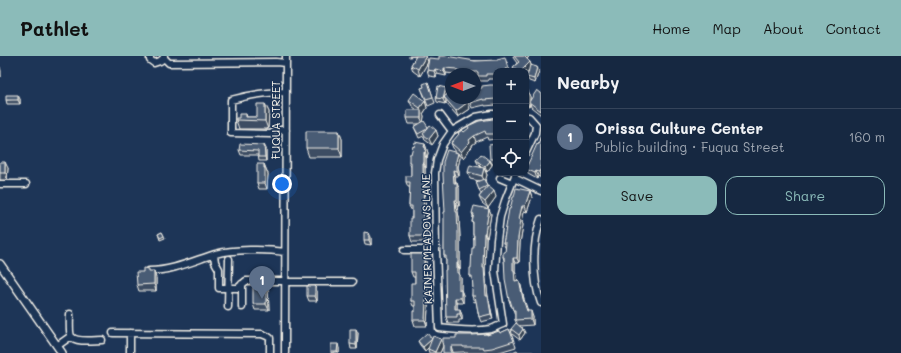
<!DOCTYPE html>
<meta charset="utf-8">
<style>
:root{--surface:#162841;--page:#23344c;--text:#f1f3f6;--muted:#9ea6b1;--line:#35445a;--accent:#8bbbb9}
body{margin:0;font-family:Mali,sans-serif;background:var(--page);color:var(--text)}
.controls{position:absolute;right:12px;top:12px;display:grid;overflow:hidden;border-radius:8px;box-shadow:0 1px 3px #0004}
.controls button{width:36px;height:36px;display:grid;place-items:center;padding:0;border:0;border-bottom:1px solid var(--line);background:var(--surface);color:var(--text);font:20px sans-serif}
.compass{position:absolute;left:445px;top:12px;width:36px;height:36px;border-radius:50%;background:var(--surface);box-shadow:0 1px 3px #0004;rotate:270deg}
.you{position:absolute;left:282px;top:128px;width:14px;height:14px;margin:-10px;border:3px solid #fff;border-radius:50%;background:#1a73e8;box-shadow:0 0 0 6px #1a73e833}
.badge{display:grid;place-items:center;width:26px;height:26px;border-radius:50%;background:var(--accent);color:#fff;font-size:13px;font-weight:700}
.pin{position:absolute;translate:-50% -33px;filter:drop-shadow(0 1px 2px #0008)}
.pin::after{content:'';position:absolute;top:21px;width:14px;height:12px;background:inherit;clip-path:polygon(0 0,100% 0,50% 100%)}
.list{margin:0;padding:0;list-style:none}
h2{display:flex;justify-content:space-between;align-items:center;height:52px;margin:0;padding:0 16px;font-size:17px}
h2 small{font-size:13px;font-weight:400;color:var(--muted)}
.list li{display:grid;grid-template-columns:26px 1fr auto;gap:12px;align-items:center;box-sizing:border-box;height:56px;padding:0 16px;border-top:1px solid var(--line)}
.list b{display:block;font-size:15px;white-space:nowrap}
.list p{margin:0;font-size:13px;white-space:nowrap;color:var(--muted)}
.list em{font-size:13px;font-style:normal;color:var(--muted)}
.actions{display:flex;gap:8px;padding:12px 16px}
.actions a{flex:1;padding:9px 0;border:1px solid var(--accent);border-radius:12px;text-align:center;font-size:14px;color:var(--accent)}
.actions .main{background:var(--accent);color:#111}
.icon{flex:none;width:22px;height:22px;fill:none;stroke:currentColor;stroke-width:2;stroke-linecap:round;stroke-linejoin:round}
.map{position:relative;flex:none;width:541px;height:297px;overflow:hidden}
header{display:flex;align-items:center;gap:24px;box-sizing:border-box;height:56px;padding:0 20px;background:var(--accent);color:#111}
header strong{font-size:19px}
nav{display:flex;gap:22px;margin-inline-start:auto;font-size:14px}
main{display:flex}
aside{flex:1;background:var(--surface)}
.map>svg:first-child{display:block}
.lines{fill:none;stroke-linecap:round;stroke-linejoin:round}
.minor-casing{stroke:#f4f1e8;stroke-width:9}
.major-casing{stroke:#f4f1e8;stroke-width:10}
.minor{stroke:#1d3557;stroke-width:6}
.major{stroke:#1d3557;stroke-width:7}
.wall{fill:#3e4e64;stroke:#f4f1e8}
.shaded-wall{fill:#324051;stroke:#f4f1e8}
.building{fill:#485b74;stroke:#f4f1e8}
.labels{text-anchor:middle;stroke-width:3;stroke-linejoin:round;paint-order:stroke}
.street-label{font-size:11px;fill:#f4f1e8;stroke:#1d3557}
</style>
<header>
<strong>Pathlet</strong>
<nav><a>Home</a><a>Map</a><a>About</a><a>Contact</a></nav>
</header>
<main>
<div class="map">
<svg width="541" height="297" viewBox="0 0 541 297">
<rect width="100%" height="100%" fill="#1d3557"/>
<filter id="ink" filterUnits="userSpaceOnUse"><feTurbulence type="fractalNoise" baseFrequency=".025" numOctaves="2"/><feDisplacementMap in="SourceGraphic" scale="8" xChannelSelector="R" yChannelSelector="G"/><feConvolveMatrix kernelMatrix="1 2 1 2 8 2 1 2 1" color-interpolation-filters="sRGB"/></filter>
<g filter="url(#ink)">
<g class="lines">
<g class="minor-casing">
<path id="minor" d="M 150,0 L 150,4 L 154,7 L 160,5 L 164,2
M 164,0 L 164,2 L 169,7 L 276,6 L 286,7
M 496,58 L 492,58 L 476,61 L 452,75 L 443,88 L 437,104 L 435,117 L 436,194 L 439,272 C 455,274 474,276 491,273 C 495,272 499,269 503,268 L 495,215 L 497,184 L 500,161 L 505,145 L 516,117
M 440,59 L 452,75
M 526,61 L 529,61 L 536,69 L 535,77 L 526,96
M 286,74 L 280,74 L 270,78 L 231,77 L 231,44 C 249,39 267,36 286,36
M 500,122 L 512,127
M 514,122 L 541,135
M 0,128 L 26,128
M 541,163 C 532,187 532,223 541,247
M 404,194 L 436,194
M 214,199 L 215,206 L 219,213 L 219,232 L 238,232 L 246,225 L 285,225
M 149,215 C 172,215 193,205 215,198 C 233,193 267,193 285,196
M 285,226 L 352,226
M 242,228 L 242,251
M 228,251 L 229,203
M 70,258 C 70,263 69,276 71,280 C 75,287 95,284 102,284
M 113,277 L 262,278 L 267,280 L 270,282 L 270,297
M 57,290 L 71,280
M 130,297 L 130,277
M 285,297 L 286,0"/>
</g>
<g class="major-casing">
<path id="major" d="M 0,208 L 62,297"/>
</g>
<use href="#minor" class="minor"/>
<use href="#major" class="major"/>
</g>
<path class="wall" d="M 409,0 L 426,0 L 428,6 L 420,20 L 413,15 L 411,9 L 416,0 L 409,1 Z
M 513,0 L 528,0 L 529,1 L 527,3 L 530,6 L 531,9 L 539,15 L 535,27 L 529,25 L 527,21 L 529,15 L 515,15 L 513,11 L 517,7 L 514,3 Z
M 439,3 L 507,6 L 510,15 L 496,15 L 496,23 L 488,23 L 488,25 L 480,25 L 478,21 L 475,21 L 475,18 L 454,18 L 446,17 L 446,20 L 437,18 L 436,21 L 429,20 L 427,14 Z
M 428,26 L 435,47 L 428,50 L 421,32 L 424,31 Z
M 496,29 L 496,49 L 485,50 L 485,49 L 472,52 L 470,47 Z
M 446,32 L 447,36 L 447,38 L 470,53 L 458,61 L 446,47 L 446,45 L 445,48 L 437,46 L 436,42 Z
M 526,32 L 530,41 L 530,45 L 541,37 L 541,59 L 531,51 L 530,47 L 529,51 L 526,50 L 526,52 Z
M 20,43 L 20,48 L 7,48 L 6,44 Z
M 409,44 L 425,45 L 427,52 L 423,58 L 424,60 L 423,66 L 428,71 L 436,74 L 438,80 L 432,89 L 425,84 L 424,80 L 419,82 L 414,71 L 419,68 L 409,68 L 407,62 L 417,54 L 412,50 Z
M 265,48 L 269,56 L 268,73 L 239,73 L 236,64 L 246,58 L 247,61 L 257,61 Z
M 496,63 L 496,83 L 488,84 L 487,81 L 476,86 L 472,89 L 472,91 L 468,95 L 468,96 L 463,102 L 458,98 L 460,102 L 458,111 L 459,115 L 459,120 L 455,120 L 456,127 L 459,132 L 459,150 L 457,150 L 458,156 L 459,161 L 460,181 L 460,213 L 459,213 L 459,217 L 461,222 L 461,234 L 463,239 L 463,247 L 457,247 L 457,253 L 462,259 L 462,264 L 459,264 L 459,267 L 448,267 L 446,261 L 446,205 L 444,200 L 445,156 L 457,97 L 453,92 L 451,87 L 464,76 Z
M 339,75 L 342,83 L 342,101 L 309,101 L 306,92 Z
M 541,79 L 541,122 L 538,120 L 537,123 L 528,118 L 526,114 L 526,112 L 538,89 Z
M 425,88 L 428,97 L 427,102 L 426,102 L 426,112 L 425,112 L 426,186 L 412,186 L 410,180 L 412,162 L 412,155 L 409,150 L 410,131 L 408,131 L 406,126 L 411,120 L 411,111 L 409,106 L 411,98 L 414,91 Z
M 496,88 L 496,108 L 492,108 L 490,103 Z
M 264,89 L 266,93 L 266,105 L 259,105 L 258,99 L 241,99 L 239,94 Z
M 476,104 L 490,105 L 492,109 L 487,116 L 485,114 L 487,119 L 485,124 L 487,130 L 496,141 L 488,152 L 482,147 L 479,141 L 482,137 L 481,138 L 476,126 L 479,125 L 470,123 L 468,116 L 482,112 L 478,108 Z
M 0,106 L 8,112 L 7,124 L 0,124 Z
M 264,108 L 268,118 L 267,133 L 259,133 L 257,127 Z
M 530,135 L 532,141 L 527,156 L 524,155 L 522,166 L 523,169 L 520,187 L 519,207 L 515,207 L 515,216 L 517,220 L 517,224 L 519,224 L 521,230 L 524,243 L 528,255 L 533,261 L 533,269 L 519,270 L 523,273 L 525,277 L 520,284 L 512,278 L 511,273 L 517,268 L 515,264 L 515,259 L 512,250 L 511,250 L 509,244 L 504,204 L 503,201 L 505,196 L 506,193 L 503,187 L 510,153 L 514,141 Z
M 489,153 L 491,158 L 487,182 L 486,182 L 485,215 L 488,241 L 489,245 L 493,263 L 481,266 L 479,261 L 476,245 L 474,246 L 472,240 L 473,232 L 473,225 L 470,220 L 474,192 L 474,184 L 473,179 L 473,168 L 472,166 L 473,160 L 472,157 Z
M 162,176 L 165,182 L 160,184 L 158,178 Z
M 371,181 L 371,189 L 365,188 L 364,184 Z
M 424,198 L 426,203 L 426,213 L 427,216 L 428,228 L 427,228 L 428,250 L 427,270 L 415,270 L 413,264 L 415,256 L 415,250 L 413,250 L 411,245 L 415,227 L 415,221 L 413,221 L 411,216 Z
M 150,215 L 156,222 L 156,235 L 139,235 L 137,229 Z
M 268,233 L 269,254 L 255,254 L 253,248 Z
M 317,235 L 317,245 L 309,245 L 307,240 Z
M 509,273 L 516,291 L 496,297 L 465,297 L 464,296 L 443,297 L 456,282 L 500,277 Z
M 358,277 L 357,293 L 351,293 L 350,288 Z
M 432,283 L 441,283 L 443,290 L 440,297 L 429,297 L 428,293 L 428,292 L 425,295 L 420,289 L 418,285 Z
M 339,292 L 339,297 L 331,297 L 331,296 Z"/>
<path class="shaded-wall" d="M 426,0 L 428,6 L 420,20 L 418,13 Z
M 523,0 L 528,0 L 529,1 L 525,4 Z
M 530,6 L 532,12 L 526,17 L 526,15 L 521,15 Z
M 0,11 L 1,15 L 1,21 L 0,18 Z
M 537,11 L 539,15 L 535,27 L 534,23 Z
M 444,12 L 446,17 L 446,20 L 444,15 Z
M 435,13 L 437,18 L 436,21 L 434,15 Z
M 446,32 L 447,36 L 446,43 L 444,41 L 446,45 L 445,48 L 443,43 Z
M 527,32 L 530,41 L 529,51 L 527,45 L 526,35 Z
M 18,39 L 20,43 L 20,48 L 18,44 Z
M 425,45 L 427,52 L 423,58 L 424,60 L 423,68 L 421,62 L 421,54 L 420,52 Z
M 468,46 L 470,53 L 458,61 L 456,55 Z
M 265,48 L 269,56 L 268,73 L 265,65 Z
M 436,74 L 438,80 L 432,89 L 429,83 Z
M 339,75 L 342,83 L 342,101 L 339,92 Z
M 474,80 L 476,86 L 472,89 L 472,91 L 468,95 L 468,96 L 463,102 L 461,96 L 469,84 Z
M 425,88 L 428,97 L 427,102 L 424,91 Z
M 264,89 L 266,93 L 266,105 L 265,101 Z
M 424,96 L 426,102 L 426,112 L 424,107 Z
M 458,97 L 460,102 L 458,111 L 459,115 L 459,120 L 455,109 Z
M 490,105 L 492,109 L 487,116 L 485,111 Z
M 5,106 L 8,112 L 7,124 L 5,117 Z
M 423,107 L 425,112 L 426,186 L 424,180 Z
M 264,108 L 268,118 L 267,133 L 265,127 Z
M 541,108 L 541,122 L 539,116 Z
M 484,112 L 487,119 L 485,126 L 482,120 Z
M 453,114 L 455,120 L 456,132 L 454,127 Z
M 536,115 L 538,120 L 537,123 L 535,117 Z
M 457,127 L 459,132 L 459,150 L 457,144 Z
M 494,135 L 496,141 L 488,152 L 485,146 Z
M 530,135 L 532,141 L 527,156 L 525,150 Z
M 455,144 L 457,150 L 458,156 L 459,161 L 460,181 L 460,213 L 458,207 Z
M 522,150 L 524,155 L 522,166 L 523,169 L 520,187 L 519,207 L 517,202 L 518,182 L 519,163 Z
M 489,153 L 491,158 L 487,182 L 485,177 Z
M 369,177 L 371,181 L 371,189 L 369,184 Z
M 484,177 L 486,182 L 485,215 L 488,241 L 489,245 L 493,263 L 486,240 L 483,212 Z
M 424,198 L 426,203 L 426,213 L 427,216 L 428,228 L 425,222 Z
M 513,202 L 515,207 L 515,216 L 517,220 L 518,230 L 515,225 L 513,214 Z
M 457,207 L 459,213 L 459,217 L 461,222 L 461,239 L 459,234 L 457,217 Z
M 154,215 L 156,222 L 156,235 L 154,228 Z
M 425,222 L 427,228 L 428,250 L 427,270 L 425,264 Z
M 519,224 L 521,230 L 524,243 L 523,243 Z
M 266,226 L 268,233 L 269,254 L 266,248 Z
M 315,230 L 317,235 L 317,245 L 315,240 Z
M 461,234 L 463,239 L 463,247 L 461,242 Z
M 455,242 L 457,247 L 457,259 L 455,253 Z
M 460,253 L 462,259 L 462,264 L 460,258 Z
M 531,255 L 533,261 L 533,269 L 531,263 Z
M 356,273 L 358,277 L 357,293 L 356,289 Z
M 523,273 L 525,277 L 520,284 L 519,279 Z
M 432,283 L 433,287 L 425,295 L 423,291 Z
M 441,283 L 443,290 L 440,297 L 435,297 L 435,296 Z
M 338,288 L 339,292 L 339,297 L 338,297 L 337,296 Z
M 451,290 L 453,296 L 453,297 L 451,297 Z"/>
<path class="building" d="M 416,0 L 426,0 L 418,13 L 411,9 Z
M 439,0 L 446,0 L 475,5 L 498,4 L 497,3 L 505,1 L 508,12 L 505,13 L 506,15 L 496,15 L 496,18 L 486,18 L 486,20 L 478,20 L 478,16 L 470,16 L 470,17 L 460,17 L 460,15 L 457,15 L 457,13 L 444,12 L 444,15 L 435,13 L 434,15 L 427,14 L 429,2 L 439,3 Z
M 514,0 L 524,0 L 530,6 L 521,15 L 517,15 L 513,11 L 519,6 Z
M 530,9 L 537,11 L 534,23 L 527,21 Z
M 428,26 L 433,41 L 426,43 L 421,32 L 424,31 L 423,28 Z
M 490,29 L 496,29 L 496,43 L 483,44 L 483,43 L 470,47 L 469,42 L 475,42 L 475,33 L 482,32 L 482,30 Z
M 438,30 L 446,32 L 443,43 L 436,42 Z
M 526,32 L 527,32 L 526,35 L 528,35 L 527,45 L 526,45 Z
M 537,34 L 541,37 L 541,55 L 529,46 Z
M 451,35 L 451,42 L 464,42 L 468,46 L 456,55 L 444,41 Z
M 414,37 L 425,45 L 420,52 L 409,44 Z
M 6,39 L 18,39 L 18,44 L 6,44 Z
M 257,48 L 265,48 L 265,65 L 236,64 L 236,62 L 239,62 L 239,58 L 246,58 L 246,61 L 257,61 Z
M 407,54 L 421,54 L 421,62 L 407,62 Z
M 493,63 L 496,63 L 496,78 L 486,78 L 485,75 L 474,80 L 469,84 L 470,86 L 466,90 L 461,96 L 451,87 L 459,78 L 458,77 L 462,74 L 464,76 L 469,72 L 468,70 L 479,65 Z
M 424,65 L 428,71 L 427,73 L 418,78 L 414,71 Z
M 430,69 L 436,74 L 429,83 L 423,78 Z
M 306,75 L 339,75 L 339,92 L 306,92 Z
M 541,79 L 541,108 L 540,111 L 541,112 L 539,116 L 536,115 L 535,117 L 526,113 L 526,112 L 533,97 L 537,88 L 538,89 Z
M 415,86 L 425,88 L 424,91 L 426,92 L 425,97 L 424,96 L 424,107 L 423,107 L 424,180 L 410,180 L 410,162 L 412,162 L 412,150 L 409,150 L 410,126 L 406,126 L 406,120 L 411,120 L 411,106 L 409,106 L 409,98 L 411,98 L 413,90 L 414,91 Z
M 240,88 L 264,89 L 265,101 L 258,101 L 258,95 L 239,94 Z
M 496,88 L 496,103 L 490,103 L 489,89 Z
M 447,94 L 458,97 L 455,109 L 457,109 L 457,115 L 453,114 L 454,127 L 457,127 L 457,144 L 455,144 L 456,156 L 457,156 L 458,175 L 458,207 L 457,207 L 457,217 L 459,217 L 459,234 L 461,234 L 461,242 L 455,242 L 455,253 L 460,253 L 460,258 L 457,258 L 457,261 L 446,261 L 445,214 L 446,214 L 446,200 L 444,200 L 444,156 L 445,156 L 443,119 L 443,106 Z
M 481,98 L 490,105 L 485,111 L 476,104 Z
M 0,106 L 5,106 L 5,117 L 0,117 Z
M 257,108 L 264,108 L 264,112 L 265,112 L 265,127 L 257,127 Z
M 470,109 L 484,112 L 482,120 L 468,116 Z
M 484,123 L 487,130 L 479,134 L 476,126 Z
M 488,130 L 494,135 L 485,146 L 479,141 Z
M 516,132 L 530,135 L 525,150 L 522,150 L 519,163 L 521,164 L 518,182 L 517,202 L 513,202 L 513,214 L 514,214 L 515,225 L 519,224 L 523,243 L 527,255 L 531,255 L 531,263 L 515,264 L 515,254 L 513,254 L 510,244 L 509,244 L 505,223 L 504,201 L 503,201 L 503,196 L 505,196 L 506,187 L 503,187 L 504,183 L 509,153 L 510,153 L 513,141 L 514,141 Z
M 474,150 L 489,153 L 485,177 L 484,177 L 483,212 L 484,212 L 486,240 L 488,240 L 491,258 L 479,261 L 475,240 L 472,240 L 472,233 L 473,232 L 472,220 L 470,220 L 470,212 L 471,212 L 472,192 L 474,192 L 474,179 L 473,179 L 473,166 L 472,166 L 474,158 L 472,157 Z
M 162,176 L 164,180 L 160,182 L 158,178 Z
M 364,176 L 369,177 L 369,184 L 364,184 Z
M 411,198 L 424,198 L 424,210 L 425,210 L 426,215 L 425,222 L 426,244 L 425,264 L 413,264 L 413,256 L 415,256 L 415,245 L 411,245 L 411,227 L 415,227 L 415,216 L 411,216 Z
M 143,212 L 149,213 L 149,215 L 154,215 L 154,228 L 137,229 L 136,216 L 143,216 Z
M 253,226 L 266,226 L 266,248 L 253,248 Z
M 307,230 L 315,230 L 315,240 L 307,240 Z
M 516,267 L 523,273 L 519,279 L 511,273 Z
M 350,273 L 356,273 L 356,289 L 350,288 Z
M 509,273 L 514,285 L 492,292 L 484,293 L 483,291 L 463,291 L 463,290 L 451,290 L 451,297 L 443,297 L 443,282 L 456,282 L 456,279 L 472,279 L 487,278 L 487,279 L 499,275 L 500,277 Z
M 427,277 L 432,283 L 423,291 L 418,285 Z
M 433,280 L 441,283 L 435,296 L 428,293 Z
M 331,288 L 338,288 L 337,296 L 331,296 Z
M 517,294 L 518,296 L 533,296 L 533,297 L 510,297 Z"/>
</g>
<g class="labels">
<g class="street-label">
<text transform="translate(276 64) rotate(-90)" y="4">FUQUA STREET</text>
<text transform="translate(427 183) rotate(-91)" y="4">KAINER MEADOWS LANE</text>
</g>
</g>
</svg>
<div class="controls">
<button>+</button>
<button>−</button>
<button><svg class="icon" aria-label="locate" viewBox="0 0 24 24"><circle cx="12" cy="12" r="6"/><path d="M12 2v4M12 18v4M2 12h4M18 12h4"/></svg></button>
</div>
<svg class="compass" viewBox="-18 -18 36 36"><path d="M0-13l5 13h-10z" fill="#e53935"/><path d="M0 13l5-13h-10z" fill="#9ea6b1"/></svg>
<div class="you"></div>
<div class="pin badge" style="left:262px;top:243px;background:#5c6f8a">1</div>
</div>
<aside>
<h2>Nearby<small></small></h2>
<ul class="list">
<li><span class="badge" style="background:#5c6f8a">1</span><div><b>Orissa Culture Center</b><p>Public building · Fuqua Street</p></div><em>160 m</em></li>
</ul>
<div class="actions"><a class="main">Save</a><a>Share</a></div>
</aside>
</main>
